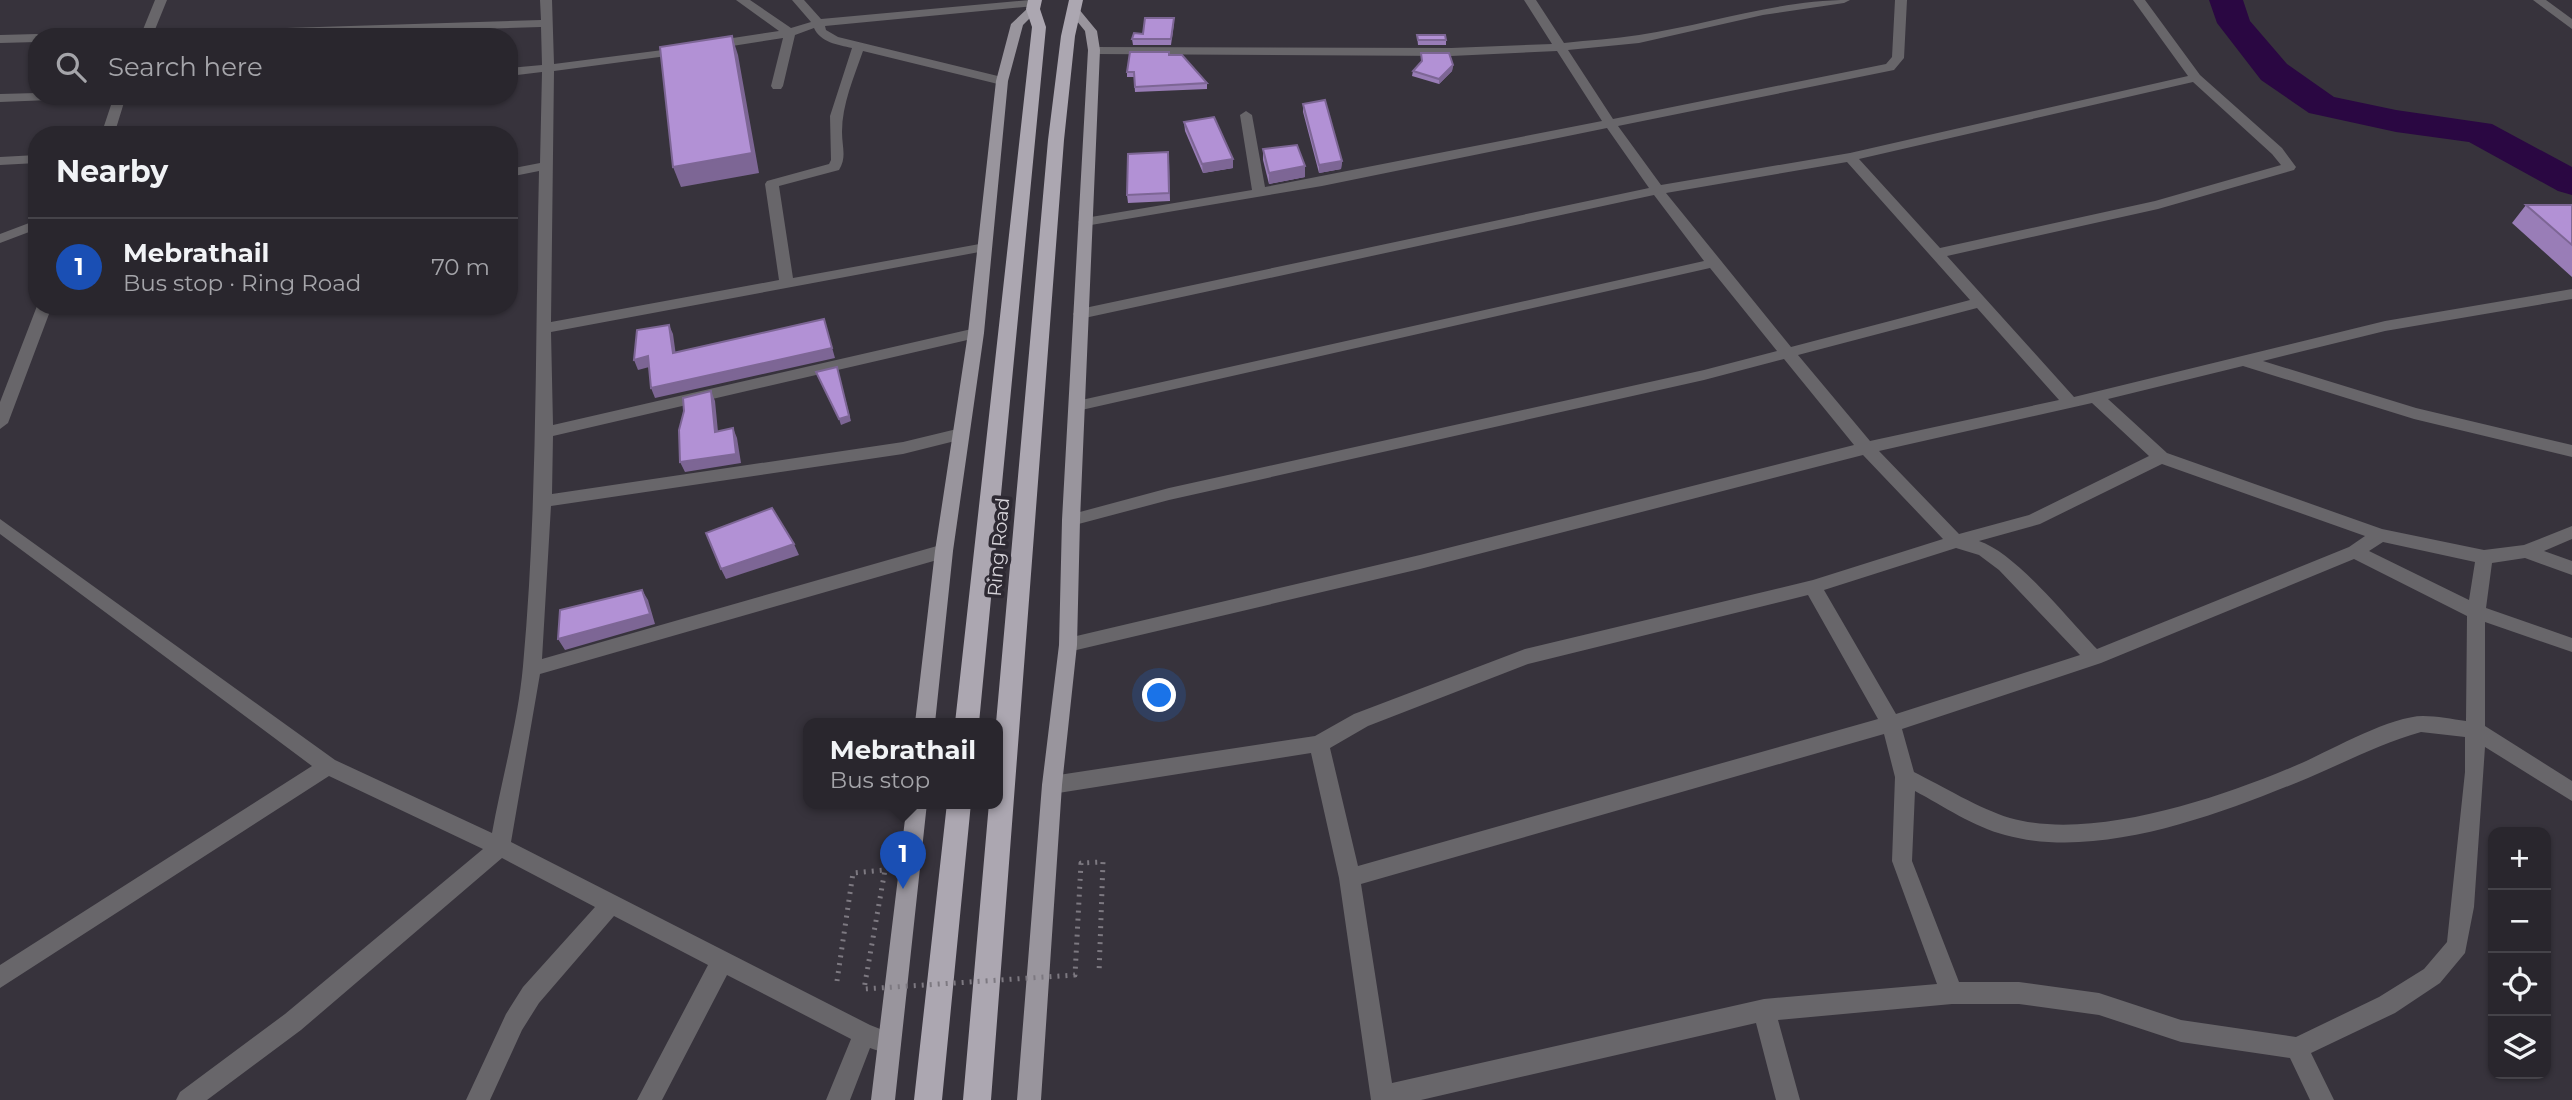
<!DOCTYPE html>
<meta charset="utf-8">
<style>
:root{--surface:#29262d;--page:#353239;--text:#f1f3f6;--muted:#a5a5aa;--line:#454349;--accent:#8bbbb9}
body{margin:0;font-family:Montserrat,sans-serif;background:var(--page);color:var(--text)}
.controls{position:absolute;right:21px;bottom:21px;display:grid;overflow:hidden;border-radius:14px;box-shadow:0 2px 5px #0004}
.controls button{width:63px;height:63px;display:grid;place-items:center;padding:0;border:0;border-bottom:2px solid var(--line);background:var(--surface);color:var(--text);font:35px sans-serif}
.you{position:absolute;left:1160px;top:696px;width:24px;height:24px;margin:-18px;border:5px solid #fff;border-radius:50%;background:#1a73e8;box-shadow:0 0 0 10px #1a73e833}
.badge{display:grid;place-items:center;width:46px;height:46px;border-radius:50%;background:var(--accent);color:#fff;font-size:23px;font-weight:700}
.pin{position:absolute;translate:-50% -58px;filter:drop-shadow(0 2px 4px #0008)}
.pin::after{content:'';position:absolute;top:37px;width:24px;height:21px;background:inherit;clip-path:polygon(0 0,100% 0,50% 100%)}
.popup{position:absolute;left:803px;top:718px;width:200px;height:91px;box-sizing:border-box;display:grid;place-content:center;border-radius:14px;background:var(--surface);filter:drop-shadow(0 2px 5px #0005);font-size:23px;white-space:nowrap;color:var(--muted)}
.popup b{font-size:26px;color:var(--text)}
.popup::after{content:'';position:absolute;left:50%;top:100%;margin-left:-14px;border:14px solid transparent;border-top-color:var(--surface)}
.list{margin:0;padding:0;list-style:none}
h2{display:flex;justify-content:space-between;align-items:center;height:91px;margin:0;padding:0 28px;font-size:30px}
h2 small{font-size:23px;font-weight:400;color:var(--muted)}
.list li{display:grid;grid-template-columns:46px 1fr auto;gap:21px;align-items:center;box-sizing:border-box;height:98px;padding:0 28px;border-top:2px solid var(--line)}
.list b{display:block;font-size:26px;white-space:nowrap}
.list p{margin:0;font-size:23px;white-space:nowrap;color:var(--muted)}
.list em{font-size:23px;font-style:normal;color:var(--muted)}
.icon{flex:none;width:38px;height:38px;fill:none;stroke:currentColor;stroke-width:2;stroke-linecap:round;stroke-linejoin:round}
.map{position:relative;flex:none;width:2572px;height:1100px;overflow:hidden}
.search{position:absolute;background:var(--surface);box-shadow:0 2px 5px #0004;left:28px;top:28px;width:490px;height:77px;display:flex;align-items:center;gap:18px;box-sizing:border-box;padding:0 24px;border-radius:28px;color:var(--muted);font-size:26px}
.panel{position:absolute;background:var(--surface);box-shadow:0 2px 5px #0004;left:28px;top:126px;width:490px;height:189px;border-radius:28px}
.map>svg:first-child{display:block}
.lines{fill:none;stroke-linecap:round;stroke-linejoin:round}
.river{fill:#2a0742;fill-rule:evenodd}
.minor{fill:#68666a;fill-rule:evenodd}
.major{fill:#99959d;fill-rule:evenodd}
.highway{fill:#aca7b1;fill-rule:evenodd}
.path-bridge{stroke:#7d7981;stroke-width:5;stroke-dasharray:2 6;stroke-linecap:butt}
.wall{fill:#997db7}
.shaded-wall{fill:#7d6695}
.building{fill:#b291d5;stroke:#7d6695;stroke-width:2}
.labels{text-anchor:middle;stroke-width:7;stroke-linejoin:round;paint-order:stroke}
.street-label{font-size:19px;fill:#d7d4da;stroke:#2d2932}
</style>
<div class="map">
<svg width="2572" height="1100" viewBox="0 0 2572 1100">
<rect width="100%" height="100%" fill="#37333c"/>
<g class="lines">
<path class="river" d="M 2209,0 L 2243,0 L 2250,21 L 2287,64 L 2334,97 L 2396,110 L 2492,124 L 2572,167 L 2572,195 L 2558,191 L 2469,142 L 2396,132 L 2309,113 L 2261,80 L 2217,23 Z"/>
<path class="minor" d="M 155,0 L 167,0 L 154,32 L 541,20 L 540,0 L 552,0 L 554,64 L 686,47 L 688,50 L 682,54 L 554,71 L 551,322 L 779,280 L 765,184 L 767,181 L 829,164 L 831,160 L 830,116 L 852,48 C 838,45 820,42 814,28 L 795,35 L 783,86 L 781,89 L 773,89 L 771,86 L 783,38 L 713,49 L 707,45 L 713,41 L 779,31 L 736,0 L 750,0 L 791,28 L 811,22 L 792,0 L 804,0 L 821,19 L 1030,0 L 1041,3 L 1035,6 L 825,26 L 826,30 L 838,37 L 1006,78 L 1008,81 L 1002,85 L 863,51 C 854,77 842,104 842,132 C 842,147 847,157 839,170 L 779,186 L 793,278 L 985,243 L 990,244 L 990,250 L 551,332 L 553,425 L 976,328 L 984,333 L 976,338 L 553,436 L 552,494 L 903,442 L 961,428 L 969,434 L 967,438 L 903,454 L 551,506 L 542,659 L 944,544 L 950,546 L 953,551 L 950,556 L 944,558 L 540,674 L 511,842 L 870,1025 L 898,1036 L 901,1044 L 898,1052 L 890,1055 L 870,1048 L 850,1100 L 826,1100 L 851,1039 L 727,975 L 662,1100 L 637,1100 L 708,965 L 614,916 L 539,1003 L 522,1030 L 490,1100 L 466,1100 L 506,1014 L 523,987 L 595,907 L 502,858 L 301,1030 L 207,1100 L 176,1100 L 180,1092 L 285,1014 L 483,849 L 329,776 L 0,988 L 0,965 L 312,766 L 0,534 L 0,519 L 335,760 L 492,833 C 502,778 518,722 523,666 C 538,501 535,337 539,171 L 509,177 L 509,169 L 540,163 L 542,72 L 509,76 L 509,68 L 542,65 L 541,27 L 224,37 L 97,37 L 103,33 L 142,32 Z
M 1524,0 L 1536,0 L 1564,43 C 1589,40 1614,39 1639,35 C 1710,24 1777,0 1850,0 L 1844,3 L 1763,15 L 1639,43 L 1568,50 L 1613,119 L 1886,64 L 1892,57 L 1895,0 L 1907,0 L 1904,58 L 1894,70 L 1618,126 L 1661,185 L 1850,153 L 2188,76 L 2133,0 L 2145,0 L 2200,75 L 2282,148 L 2296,167 L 2294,170 L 2158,209 L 1947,256 L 2074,397 L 2385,321 L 2572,289 L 2572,299 L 2385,331 L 2263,361 L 2416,408 L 2572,445 L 2572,457 L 2414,419 L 2243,366 L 2108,399 L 2167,453 L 2382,529 L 2484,550 L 2524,545 L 2572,526 L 2572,539 L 2544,551 L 2572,561 L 2572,575 L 2525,558 L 2492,563 L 2486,608 L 2572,638 L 2572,652 L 2485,622 L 2485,726 L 2572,781 L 2572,801 L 2485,747 L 2474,907 L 2465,953 L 2440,983 L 2395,1013 L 2311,1053 L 2334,1100 L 2310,1100 L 2290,1058 L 2181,1042 L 2099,1015 L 2019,1004 L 1952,1004 L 1778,1020 L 1800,1100 L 1776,1100 L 1756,1023 L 1421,1100 L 1371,1100 L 1339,878 L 1311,753 L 1052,794 L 1045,791 L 1042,785 L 1045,779 L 1052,776 L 1315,736 L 1354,714 L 1525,649 L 1813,580 L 1943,539 L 1863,455 L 1420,569 L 1068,652 L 1061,650 L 1059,645 L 1061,640 L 1068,638 L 1420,555 L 1854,445 L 1784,359 L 1704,380 L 1169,500 L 1071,526 L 1065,524 L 1062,520 L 1065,516 L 1169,488 L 1704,370 L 1777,351 L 1710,268 L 1077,411 L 1071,410 L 1069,406 L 1071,402 L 1077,401 L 1704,261 L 1654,195 L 1080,319 L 1075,317 L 1073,314 L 1075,311 L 1080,309 L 1649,188 L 1607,128 L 1322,186 L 1085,226 L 1078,222 L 1085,218 L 1252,190 L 1240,115 L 1246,111 L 1252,115 L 1265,187 L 1602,121 L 1557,51 L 1451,56 L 1094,54 L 1088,50 L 1090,47 L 1451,48 L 1552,44 ZM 2193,82 L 2272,154 L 2281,165 L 2155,201 L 1940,248 L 1859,159 ZM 1847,162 L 1970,300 L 1791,347 L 1666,193 ZM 1977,308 L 2059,400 L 1870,441 L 1798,355 ZM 2092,403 L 2149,456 L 2029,515 L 1959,534 L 1879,451 ZM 2162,464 L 2365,536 L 2349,547 L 2097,649 C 2068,619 2016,553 1979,541 L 2040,524 ZM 2383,542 L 2475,562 L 2469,600 L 2369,551 ZM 1956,548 L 1979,555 L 1999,570 L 2080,655 L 1896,714 L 1824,590 ZM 2354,559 L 2467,616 L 2466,721 C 2452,719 2437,716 2423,716 C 2392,716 2334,748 2304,762 C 2226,796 2094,842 2010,818 C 1980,809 1942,786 1914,772 L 1902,729 L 2101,663 ZM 1808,595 L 1878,719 L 1358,866 L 1330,748 L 1368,726 L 1528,664 ZM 2421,732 L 2465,737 L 2465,772 L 2447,942 L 2424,969 L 2379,997 L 2296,1037 L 2181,1020 L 2099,993 L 2019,982 L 1959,982 L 1912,861 L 1915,791 C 1943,806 1974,827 2005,835 C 2100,861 2220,814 2308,778 C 2346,762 2381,743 2421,732 ZM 1884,734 L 1895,777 L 1892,861 L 1937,984 L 1764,999 L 1392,1083 L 1361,884 Z
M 2533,0 L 2546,0 L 2572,19 L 2572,29 Z
M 0,35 L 37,34 L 42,37 L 37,37 L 37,42 L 0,43 Z
M 37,93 L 37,96 L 56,96 L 50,100 L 0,102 L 0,94 Z
M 114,96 L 126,96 L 114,135 L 101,135 Z
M 37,155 L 37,163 L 0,165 L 0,157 Z
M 37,220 L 37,229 L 0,243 L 0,234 Z
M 37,306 L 52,306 L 8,423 L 0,429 L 0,402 Z"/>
<path class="major" d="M 1029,7 L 1039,9 L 1023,25 L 1008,81 L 984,333 L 953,551 L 935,723 L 915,723 L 935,551 L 968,333 L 996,81 L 1011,24 Z
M 1070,8 L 1078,8 L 1097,31 L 1100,50 L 1080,520 L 1077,645 L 1062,785 L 1041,1100 L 1017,1100 L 1042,785 L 1059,645 L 1062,520 L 1088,50 L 1085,31 L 1068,10 Z
M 907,803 L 927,803 L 895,1100 L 871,1100 Z"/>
<path class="highway" d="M 1028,0 L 1042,0 L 1040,9 L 1046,27 L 979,723 L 955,723 L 1032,27 L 1026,9 Z
M 1069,0 L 1083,0 L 1075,36 L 1064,140 L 991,1100 L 963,1100 L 989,803 L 998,803 L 996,723 L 1048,140 L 1061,36 Z
M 947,803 L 971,803 L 942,1100 L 914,1100 Z"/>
<path class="path-bridge" d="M 837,981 L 853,873 L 885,870 L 864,989 L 1075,975 L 1081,863 L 1103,862 L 1099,974"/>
</g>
<path class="wall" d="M 1174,23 L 1171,45 L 1133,45 L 1132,39 L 1143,34 Z
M 1417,35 L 1446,40 L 1446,45 L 1418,45 Z
M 1421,53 L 1453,65 L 1452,71 L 1439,84 L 1412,76 L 1413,71 L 1421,63 Z
M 1170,55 L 1207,83 L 1207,89 L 1135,92 L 1134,77 L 1127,77 L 1127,72 Z
M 1303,104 L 1342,161 L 1341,169 L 1319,173 L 1303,112 Z
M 1184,122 L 1233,159 L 1233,168 L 1203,173 L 1185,131 Z
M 1263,149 L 1305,177 L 1269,184 L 1263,160 Z
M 1169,161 L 1170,201 L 1128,203 L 1127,195 Z
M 2526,205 L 2572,205 L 2572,277 L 2512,223 Z"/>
<path class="shaded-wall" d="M 732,36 L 738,55 L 759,173 L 681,187 L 673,167 Z
M 1453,65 L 1452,71 L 1439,84 L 1439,79 Z
M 1233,159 L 1233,168 L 1203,173 L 1202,164 Z
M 1342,161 L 1341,169 L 1319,173 L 1319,165 Z
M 1305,166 L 1305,177 L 1269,184 L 1269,173 Z
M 824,319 L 835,358 L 655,398 L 651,388 Z
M 669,325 L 673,334 L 677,363 L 673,353 Z
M 648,356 L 653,366 L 638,370 L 634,360 Z
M 837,367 L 851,421 L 841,425 L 839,419 Z
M 711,391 L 715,401 L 719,442 L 715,432 Z
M 733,428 L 737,438 L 741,463 L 685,472 L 680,462 Z
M 794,544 L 799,555 L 726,579 L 721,569 Z
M 642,590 L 648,600 L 655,624 L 565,650 L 558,639 Z"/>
<path class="building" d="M 1145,18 L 1174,18 L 1171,39 L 1132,39 L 1134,33 L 1143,34 Z
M 1417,35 L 1445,35 L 1446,40 L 1418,40 Z
M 732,36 L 752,153 L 673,167 L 660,47 Z
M 1130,52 L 1169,52 L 1169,55 L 1182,55 L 1207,83 L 1135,87 L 1134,72 L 1127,72 Z
M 1421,53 L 1449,53 L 1453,65 L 1439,79 L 1413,71 L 1422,61 Z
M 1325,100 L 1342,161 L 1319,165 L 1303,104 Z
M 1214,117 L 1233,159 L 1202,164 L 1184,122 Z
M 1297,145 L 1305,166 L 1269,173 L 1263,149 Z
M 1168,152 L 1169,193 L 1127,195 L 1128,154 Z
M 2526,205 L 2572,205 L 2572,245 Z
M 824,319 L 832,348 L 651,388 L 648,356 L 634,360 L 637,330 L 669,325 L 673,353 Z
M 837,367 L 849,416 L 839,419 L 816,372 Z
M 711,391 L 715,432 L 733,428 L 736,454 L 680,462 L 679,430 L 684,411 L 683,398 Z
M 772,508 L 794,544 L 721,569 L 706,533 Z
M 642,590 L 650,614 L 558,639 L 560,610 Z"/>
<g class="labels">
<g class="street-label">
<text transform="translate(998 547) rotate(-85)" y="7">Ring Road</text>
</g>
</g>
</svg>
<div class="controls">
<button>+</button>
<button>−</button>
<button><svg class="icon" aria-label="locate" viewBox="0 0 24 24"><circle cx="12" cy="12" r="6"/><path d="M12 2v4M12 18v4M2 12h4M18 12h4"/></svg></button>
<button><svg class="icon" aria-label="layers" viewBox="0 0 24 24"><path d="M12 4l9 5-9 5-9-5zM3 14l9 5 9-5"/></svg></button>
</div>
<div class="you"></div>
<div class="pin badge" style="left:903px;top:889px;background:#1a4fb4">1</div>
<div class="popup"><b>Mebrathail</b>Bus stop</div>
<div class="search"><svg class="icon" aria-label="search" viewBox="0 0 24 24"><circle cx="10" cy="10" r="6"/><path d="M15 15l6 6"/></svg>Search here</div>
<section class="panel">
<h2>Nearby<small></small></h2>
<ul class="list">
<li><span class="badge" style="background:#1a4fb4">1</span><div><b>Mebrathail</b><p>Bus stop · Ring Road</p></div><em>70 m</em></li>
</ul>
</section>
</div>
